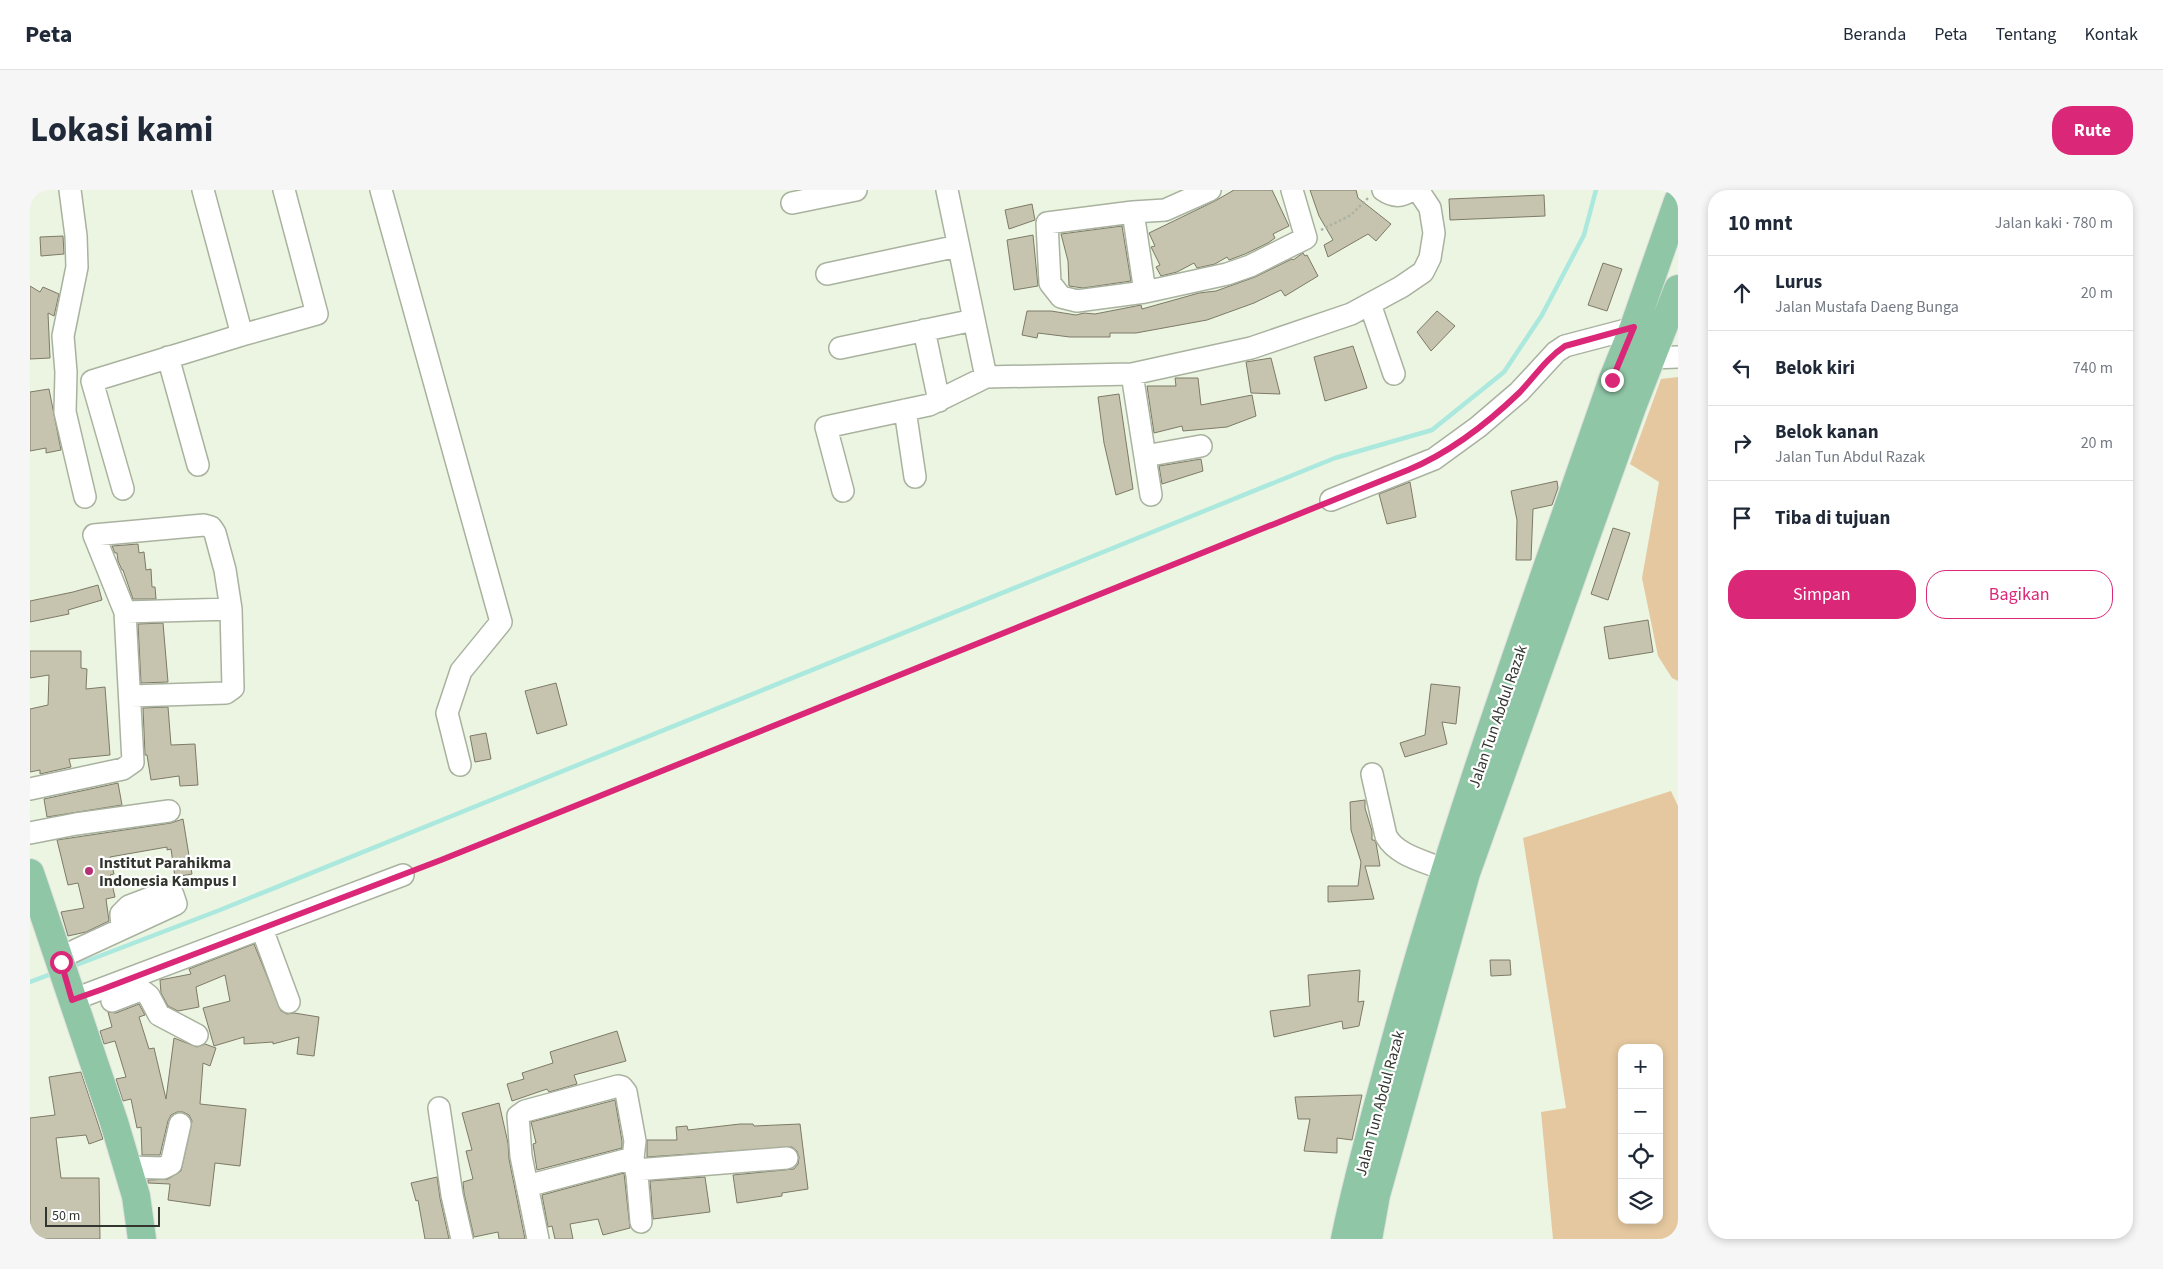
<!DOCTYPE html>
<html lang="id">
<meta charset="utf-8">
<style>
:root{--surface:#fff;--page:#f6f6f7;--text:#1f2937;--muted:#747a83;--line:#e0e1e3;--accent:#db2777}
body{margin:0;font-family:"Source Sans 3",sans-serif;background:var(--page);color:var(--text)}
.controls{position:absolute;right:15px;bottom:15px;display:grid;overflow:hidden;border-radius:10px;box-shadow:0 2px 8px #0003}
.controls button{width:45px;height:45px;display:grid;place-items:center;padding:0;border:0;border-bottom:1px solid var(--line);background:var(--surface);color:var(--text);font:25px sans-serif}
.scale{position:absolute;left:15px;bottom:12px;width:115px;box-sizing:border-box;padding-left:5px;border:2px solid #32362f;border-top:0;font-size:14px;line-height:18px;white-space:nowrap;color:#32362f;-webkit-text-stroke:4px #fff;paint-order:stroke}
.stop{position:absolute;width:15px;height:15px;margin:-11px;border:4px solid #db2777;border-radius:50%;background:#fff}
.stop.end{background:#db2777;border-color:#fff;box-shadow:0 1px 5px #0008}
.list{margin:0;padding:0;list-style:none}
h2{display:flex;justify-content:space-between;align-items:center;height:65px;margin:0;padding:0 20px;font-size:21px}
h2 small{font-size:16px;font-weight:400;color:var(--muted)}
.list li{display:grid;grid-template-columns:32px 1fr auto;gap:15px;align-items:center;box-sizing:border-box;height:75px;padding:0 20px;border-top:1px solid var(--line)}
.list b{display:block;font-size:19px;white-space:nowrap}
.list p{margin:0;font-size:16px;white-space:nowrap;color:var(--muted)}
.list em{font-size:16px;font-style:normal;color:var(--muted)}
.actions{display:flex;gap:10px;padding:15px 20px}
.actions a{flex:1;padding:11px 0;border:1px solid var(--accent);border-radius:20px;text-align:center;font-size:18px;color:var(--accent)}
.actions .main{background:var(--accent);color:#fff}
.icon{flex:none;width:28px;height:28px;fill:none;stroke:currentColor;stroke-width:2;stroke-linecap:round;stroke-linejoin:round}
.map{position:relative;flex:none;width:1648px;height:1049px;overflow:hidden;border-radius:20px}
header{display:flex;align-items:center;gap:30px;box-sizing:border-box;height:70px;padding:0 25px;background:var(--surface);border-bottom:1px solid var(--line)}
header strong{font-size:24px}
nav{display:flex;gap:28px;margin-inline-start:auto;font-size:18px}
.intro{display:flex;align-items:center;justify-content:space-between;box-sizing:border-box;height:120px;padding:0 30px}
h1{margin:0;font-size:35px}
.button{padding:12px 22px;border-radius:20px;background:var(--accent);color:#fff;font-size:18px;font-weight:700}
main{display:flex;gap:30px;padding:0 30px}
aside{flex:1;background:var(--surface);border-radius:20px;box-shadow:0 2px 8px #0003}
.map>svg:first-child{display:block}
.green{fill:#e5c8a0;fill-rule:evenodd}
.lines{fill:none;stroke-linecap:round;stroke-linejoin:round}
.stream{stroke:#abe8dd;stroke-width:4.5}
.building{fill:#c6c3af;stroke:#7d7b67}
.minor-casing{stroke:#a9b29f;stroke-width:24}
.major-casing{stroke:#dedfde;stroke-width:30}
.path{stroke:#abb3a4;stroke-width:2.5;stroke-dasharray:2.5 2.5;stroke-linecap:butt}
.minor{stroke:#fff;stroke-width:21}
.major{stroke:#8fc6a6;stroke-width:28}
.route{stroke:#db2777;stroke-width:6}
.poi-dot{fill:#b63074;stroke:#fff;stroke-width:2}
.labels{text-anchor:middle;stroke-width:4.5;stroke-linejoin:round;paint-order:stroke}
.street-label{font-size:16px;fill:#32362f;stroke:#fff}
.poi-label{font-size:16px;font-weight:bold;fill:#32362f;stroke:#fff;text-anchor:start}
</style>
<header>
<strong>Peta</strong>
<nav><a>Beranda</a><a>Peta</a><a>Tentang</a><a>Kontak</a></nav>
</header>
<div class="intro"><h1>Lokasi kami</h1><a class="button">Rute</a></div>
<main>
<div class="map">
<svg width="1648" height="1049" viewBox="0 0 1648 1049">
<rect width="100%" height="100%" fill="#ebf5e1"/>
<path class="green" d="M 1648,187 L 1648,491 L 1642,488 L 1628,466 L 1612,388 L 1629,292 L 1600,274 L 1631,189 Z
M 1641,601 L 1648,616 L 1648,1049 L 1523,1049 L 1511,922 L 1536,918 L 1493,648 ZM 1592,858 L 1629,858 L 1629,1030 L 1592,1030 Z"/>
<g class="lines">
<path class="stream" d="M 41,777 L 190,720 L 1305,268 L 1402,240 L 1474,182 L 1512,125 L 1554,45 L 1566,0
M 0,792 L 24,783"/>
</g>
<path class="building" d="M 1204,0 L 1242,0 L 1259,36 L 1243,44 L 1245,48 L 1238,53 L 1215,64 L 1199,70 L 1197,67 L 1185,74 L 1167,78 L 1164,73 L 1147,82 L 1131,86 L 1126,77 L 1130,75 L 1121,57 L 1125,56 L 1119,43 L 1185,11 Z
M 1280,0 L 1326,0 L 1328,8 L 1361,34 L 1346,51 L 1338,44 L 1298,67 L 1294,55 L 1303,50 L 1289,26 Z
M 1514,5 L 1515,26 L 1420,30 L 1419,9 Z
M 1002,14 L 1005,30 L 979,39 L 975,20 Z
M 1092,36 L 1101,91 L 1053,98 L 1039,96 L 1038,71 L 1031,44 Z
M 1003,45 L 1008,96 L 984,100 L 977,50 Z
M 33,46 L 34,64 L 11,66 L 10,47 Z
M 1273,63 L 1275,66 L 1277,65 L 1288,86 L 1255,106 L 1251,100 L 1224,113 L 1177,130 L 1106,143 L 1080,143 L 1080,147 L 1040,147 L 1008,143 L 1007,148 L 992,145 L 997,121 L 1021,121 L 1046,125 L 1054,123 L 1065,124 L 1111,115 L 1112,119 L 1169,103 L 1186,101 L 1225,87 L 1262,69 L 1263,70 Z
M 1573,73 L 1592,79 L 1577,121 L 1558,115 Z
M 0,96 L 10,102 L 13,97 L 29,104 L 24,126 L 18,123 L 20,168 L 0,169 Z
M 1407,121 L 1425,136 L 1401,161 L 1387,142 Z
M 1323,156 L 1337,198 L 1295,211 L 1284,167 Z
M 1241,168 L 1250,204 L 1221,203 L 1216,172 Z
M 1145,188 L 1168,188 L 1171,215 L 1222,205 L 1226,226 L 1197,237 L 1153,241 L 1152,236 L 1124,243 L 1117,196 L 1146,196 Z
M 19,199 L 31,260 L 16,263 L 16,258 L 0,261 L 0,202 Z
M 1089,204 L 1103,299 L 1086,305 L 1074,253 L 1068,207 Z
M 1171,269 L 1173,281 L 1132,294 L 1129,276 Z
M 1527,291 L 1528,298 L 1522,315 L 1503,319 L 1501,370 L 1486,370 L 1487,330 L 1481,301 Z
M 1380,292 L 1386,327 L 1357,334 L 1349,304 Z
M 1583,338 L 1600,343 L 1578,410 L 1561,404 Z
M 108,354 L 109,363 L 114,362 L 116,380 L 121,379 L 122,397 L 125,397 L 126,409 L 103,409 L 93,380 L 92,380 L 88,371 L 87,363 L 85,363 L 82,356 Z
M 68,395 L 72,410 L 38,420 L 39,424 L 0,432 L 0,411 L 43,402 Z
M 1618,430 L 1623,462 L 1579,469 L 1574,437 Z
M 133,433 L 138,492 L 111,493 L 108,434 Z
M 0,461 L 51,461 L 51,478 L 57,479 L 56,499 L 75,497 L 80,565 L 39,569 L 41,577 L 10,584 L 10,580 L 0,582 L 0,519 L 18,515 L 19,485 L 0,488 Z
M 526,493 L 537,535 L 507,544 L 495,501 Z
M 1401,494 L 1430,497 L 1426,534 L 1412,532 L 1417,554 L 1375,567 L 1370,553 L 1395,545 Z
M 138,517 L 141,555 L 165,554 L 168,595 L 150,596 L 149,586 L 121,590 L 117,565 L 115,565 L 113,518 Z
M 456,543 L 461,569 L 445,572 L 440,546 Z
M 88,593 L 92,615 L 17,627 L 14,609 Z
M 1335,610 L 1335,618 L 1342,641 L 1342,650 L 1344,650 L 1346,653 L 1350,676 L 1335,676 L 1344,709 L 1298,712 L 1298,696 L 1328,696 L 1331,672 L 1321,640 L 1320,612 Z
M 153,629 L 162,684 L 145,687 L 141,659 L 137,660 L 137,657 L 80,667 L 84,684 L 80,685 L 85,707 L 76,709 L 79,731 L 56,742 L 38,746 L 31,722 L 54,718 L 48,693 L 38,695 L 27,650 L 141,633 Z
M 224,754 L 251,821 L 257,824 L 264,823 L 289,827 L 284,866 L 267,864 L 269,847 L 243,854 L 243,852 L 214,854 L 214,847 L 184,856 L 173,818 L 200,811 L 195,785 L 166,797 L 169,817 L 148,821 L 138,816 L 131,803 L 130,790 L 161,784 L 159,779 Z
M 1460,770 L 1480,770 L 1481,785 L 1461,786 Z
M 1330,780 L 1328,812 L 1334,811 L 1329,836 L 1313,839 L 1312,831 L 1244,847 L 1240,821 L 1280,816 L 1278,785 Z
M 109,814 L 115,825 L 109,827 L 119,859 L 124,858 L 136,909 L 144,848 L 167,857 L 175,854 L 186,858 L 180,876 L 173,873 L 170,914 L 216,919 L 210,976 L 185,973 L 180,1016 L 138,1010 L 140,994 L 118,993 L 118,990 L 138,989 L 151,981 L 162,931 L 159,925 L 153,922 L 147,922 L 141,925 L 138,931 L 130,965 L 112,965 L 111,937 L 107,938 L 101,909 L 93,911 L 86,889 L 96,887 L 85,851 L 74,854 L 70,841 L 82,837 L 78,822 L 86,823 Z
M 587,841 L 596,871 L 544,885 L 547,894 L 519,902 L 517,899 L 482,911 L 477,894 L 494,889 L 492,883 L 523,873 L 520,862 Z
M 51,882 L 73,949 L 59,954 L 56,945 L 26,948 L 31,988 L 69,988 L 70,1049 L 0,1049 L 0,928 L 25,925 L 19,887 Z
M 1332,905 L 1322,950 L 1307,948 L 1307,963 L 1274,961 L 1280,929 L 1268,929 L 1265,907 Z
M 585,910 L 592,951 L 592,958 L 507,980 L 503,954 L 506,953 L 501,932 Z
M 469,913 L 478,953 L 479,969 L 495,1049 L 469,1049 L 468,1042 L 444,1047 L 434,1003 L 433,992 L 443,989 L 436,961 L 442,960 L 432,923 Z
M 710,934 L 723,934 L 724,936 L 770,934 L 778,999 L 752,1003 L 752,1006 L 707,1013 L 703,985 L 764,979 L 768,974 L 769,967 L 767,961 L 762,957 L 617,967 L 617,950 L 647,950 L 646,937 L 657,936 L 658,940 Z
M 594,983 L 600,1038 L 573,1045 L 568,1029 L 540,1034 L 543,1049 L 525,1049 L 522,1036 L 518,1037 L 512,1005 Z
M 407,987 L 410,1008 L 419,1049 L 395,1049 L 388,1010 L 386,1011 L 381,993 Z
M 675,987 L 680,1022 L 623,1029 L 620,991 Z"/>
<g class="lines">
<g class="minor-casing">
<path id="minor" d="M 40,0 L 46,46 L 47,77 L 33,146 L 36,182 L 35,222 L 55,307
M 173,0 L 212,145
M 351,0 L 471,432 L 431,481 L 417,523 L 430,575
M 917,0 L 956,187 L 1102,184 L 1221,158 L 1321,124 L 1371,97 L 1393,82 L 1400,68 L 1404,43 L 1400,18 L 1388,0
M 1180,0 L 1135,20 L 1103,22 L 1017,33 L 1020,93 L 1031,107 L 1047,111 L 1115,102 L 1197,84 L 1220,76 L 1276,48 L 1262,0
M 1353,0 C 1363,7 1372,7 1381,0
M 762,13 L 826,0
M 1103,22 L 1115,102
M 797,84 L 928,56
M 1340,114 L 1364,184
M 894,140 L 909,211
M 810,158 L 944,130
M 138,167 L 168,275
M 1621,168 L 1648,167
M 1102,184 L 1121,305
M 875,220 L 885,287
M 1115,266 L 1171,256
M 93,299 L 62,191 L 212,145 L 287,124 L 254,0
M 813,301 L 796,237 L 899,215 L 956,187
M 1301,310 L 1404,269 L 1448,237 L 1489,202 L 1526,162 L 1535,156 L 1615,135
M 95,422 L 201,419
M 1342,584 L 1356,646 C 1367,666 1395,671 1415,680
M 0,599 L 93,579 L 103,572 L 95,422 L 64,345 L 174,335 L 181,337 L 185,343 L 195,380 L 201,419 L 203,498 L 196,503 L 101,506
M 0,643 L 46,634 L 139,621
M 232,739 L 259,812
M 29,768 L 146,714 L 143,705 L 136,702 L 99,716 L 91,724 L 92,738
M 42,810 L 373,685
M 82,811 L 108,801 L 114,802 L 119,806 L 129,825 L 167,845
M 409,918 L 422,1005 L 432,1049
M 97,977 L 133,978 L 141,974 L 150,934
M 606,980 L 757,968
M 497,996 L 603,968
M 508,1049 L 491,966 L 488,926 L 495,921 L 588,896 L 592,897 L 596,902 L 605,951 L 603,968 L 607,985 L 611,1032"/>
</g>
<g class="major-casing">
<path id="major" d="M 0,683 L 84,932 L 106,1006 L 112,1049
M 1315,1049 C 1328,985 1346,923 1363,860 C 1424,633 1506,412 1583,189 L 1604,137 L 1648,11
M 1338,1049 L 1346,1005 L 1436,683 L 1602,217 L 1648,99"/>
</g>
<path class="path" d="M 1291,40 L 1321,25 L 1338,8
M 389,679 L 1286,317"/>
<use href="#minor" class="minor"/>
<use href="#major" class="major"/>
</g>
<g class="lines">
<path class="route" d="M 31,772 L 42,810 L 73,799 L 411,670 L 1378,280 C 1419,263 1458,233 1490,202 C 1505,186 1517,168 1535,156 L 1604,137 L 1582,190"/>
</g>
<circle class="poi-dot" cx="59" cy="681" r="5"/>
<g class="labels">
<g class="street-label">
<text transform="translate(1467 526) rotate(-71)" y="6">Jalan Tun Abdul Razak</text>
<text transform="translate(1349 913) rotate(-75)" y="6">Jalan Tun Abdul Razak</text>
</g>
<g class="poi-label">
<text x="69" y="678">Institut Parahikma<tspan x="69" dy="18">Indonesia Kampus I</tspan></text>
</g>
</g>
</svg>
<div class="controls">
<button>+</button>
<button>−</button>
<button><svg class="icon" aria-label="locate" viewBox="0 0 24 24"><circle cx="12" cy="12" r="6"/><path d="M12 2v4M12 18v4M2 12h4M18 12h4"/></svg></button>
<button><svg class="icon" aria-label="layers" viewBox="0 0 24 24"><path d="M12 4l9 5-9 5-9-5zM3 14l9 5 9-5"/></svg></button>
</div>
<div class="scale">50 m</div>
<div class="stop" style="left:31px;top:772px"></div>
<div class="stop end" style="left:1582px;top:190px"></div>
</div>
<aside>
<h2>10 mnt<small>Jalan kaki · 780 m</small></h2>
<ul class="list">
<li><svg class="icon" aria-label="ahead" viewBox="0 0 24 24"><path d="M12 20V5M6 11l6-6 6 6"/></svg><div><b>Lurus</b><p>Jalan Mustafa Daeng Bunga</p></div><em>20 m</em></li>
<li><svg class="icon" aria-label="left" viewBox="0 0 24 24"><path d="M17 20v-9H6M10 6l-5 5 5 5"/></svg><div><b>Belok kiri</b></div><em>740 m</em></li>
<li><svg class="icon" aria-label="right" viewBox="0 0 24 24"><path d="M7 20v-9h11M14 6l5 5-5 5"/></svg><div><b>Belok kanan</b><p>Jalan Tun Abdul Razak</p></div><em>20 m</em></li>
<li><svg class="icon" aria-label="arrive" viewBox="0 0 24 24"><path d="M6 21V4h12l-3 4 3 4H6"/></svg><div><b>Tiba di tujuan</b></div></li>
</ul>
<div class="actions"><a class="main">Simpan</a><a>Bagikan</a></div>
</aside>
</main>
